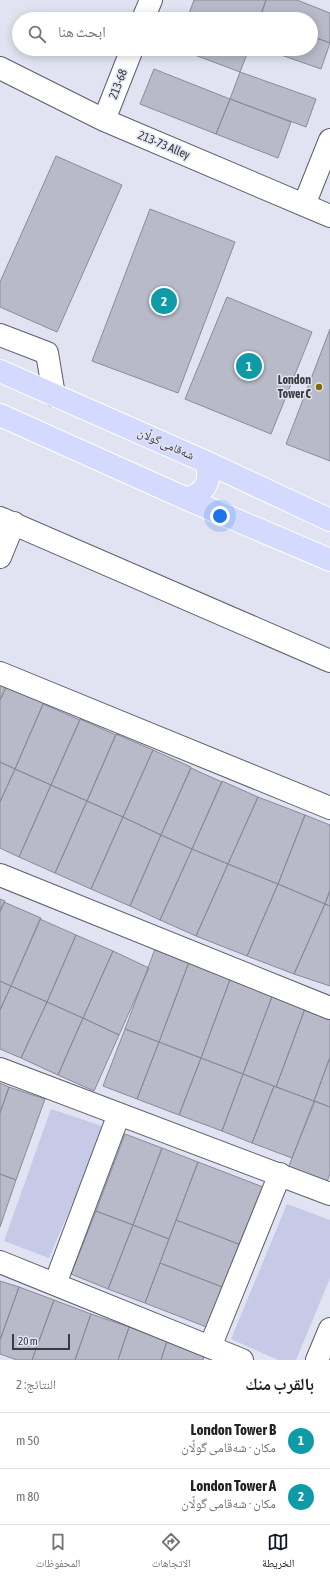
<!DOCTYPE html>
<html lang="ar">
<meta charset="utf-8">
<style>
:root{--surface:#fff;--page:#f6f6f6;--text:#202124;--muted:#757577;--line:#e0e0e0;--accent:#111827}
body{margin:0;font-family:"Asap Condensed","Noto Naskh Arabic",sans-serif;background:var(--page);color:var(--text);direction:rtl}
.scale{position:absolute;left:12px;bottom:10px;width:58px;box-sizing:border-box;padding-left:4px;border:2px solid #393a3f;border-top:0;font-size:11px;line-height:14px;white-space:nowrap;color:#393a3f;-webkit-text-stroke:3px #e1e3f2;paint-order:stroke}
.you{position:absolute;left:220px;top:516px;width:14px;height:14px;margin:-10px;border:3px solid #fff;border-radius:50%;background:#1a73e8;box-shadow:0 0 0 6px #1a73e833}
.badge{display:grid;place-items:center;width:26px;height:26px;border-radius:50%;background:var(--accent);color:#fff;font-size:13px;font-weight:700}
.pin{position:absolute;translate:-50% -50%;border:2px solid #fff;box-shadow:0 1px 4px #0006}
.list{margin:0;padding:0;list-style:none}
h2{display:flex;justify-content:space-between;align-items:center;height:52px;margin:0;padding:0 16px;font-size:17px}
h2 small{font-size:13px;font-weight:400;color:var(--muted)}
.list li{display:grid;grid-template-columns:26px 1fr auto;gap:12px;align-items:center;box-sizing:border-box;height:56px;padding:0 16px;border-top:1px solid var(--line)}
.list b{display:block;font-size:15px;white-space:nowrap}
.list p{margin:0;font-size:13px;white-space:nowrap;color:var(--muted)}
.list em{font-size:13px;font-style:normal;color:var(--muted)}
.icon{flex:none;width:22px;height:22px;fill:none;stroke:currentColor;stroke-width:2;stroke-linecap:round;stroke-linejoin:round}
.map{position:relative;flex:none;width:330px;height:1360px;overflow:hidden;direction:ltr}
.search{position:absolute;background:var(--surface);box-shadow:0 2px 10px #0003;left:12px;right:12px;top:12px;height:44px;display:flex;align-items:center;gap:10px;box-sizing:border-box;padding:0 14px;border-radius:22px;color:var(--muted);font-size:15px}
.sheet{height:164px;background:var(--surface)}
nav{display:flex;justify-content:space-around;align-items:center;box-sizing:border-box;height:56px;border-top:1px solid var(--line);background:var(--surface);font-size:11px;color:var(--muted)}
nav a{display:grid;justify-items:center;gap:2px}
nav .on{color:var(--accent)}
.map>svg:first-child{display:block}
.green{fill:#c6cae7}
.building{fill:#b8bac9;stroke:#898b99}
.lines{fill:none;stroke-linecap:round;stroke-linejoin:round}
.minor-casing{stroke:#5b5d6a;stroke-width:24}
.major-casing{stroke:#fff;stroke-width:24}
.minor{stroke:#fff;stroke-width:22}
.major{stroke:#d4dafe;stroke-width:22}
.poi-dot{fill:#7d6c06;stroke:#e1e3f2;stroke-width:1.5}
.labels{text-anchor:middle;stroke-width:3;stroke-linejoin:round;paint-order:stroke}
.street-label{font-size:12px;fill:#393a3f;stroke:#e1e3f2}
.poi-label{font-size:12px;font-weight:bold;fill:#393a3f;stroke:#e1e3f2;text-anchor:end}
</style>
<div class="map">
<svg width="330" height="1360" viewBox="0 0 330 1360">
<rect width="100%" height="100%" fill="#e1e3f2"/>
<path class="green" d="M 51,1109 L 105,1127 L 49,1258 L 4,1241 Z
M 287,1204 L 330,1220 L 330,1278 L 296,1360 L 278,1360 L 231,1339 Z"/>
<path class="building" d="M 194,0 L 266,0 L 259,19 L 187,19 Z
M 266,0 L 297,0 L 330,13 L 330,43 L 311,36 L 311,19 L 260,18 Z
M 311,36 L 330,43 L 321,69 L 264,49 L 311,49 Z
M 179,49 L 249,49 L 240,72 Z
M 154,69 L 230,99 L 216,134 L 140,104 Z
M 240,72 L 316,99 L 306,127 L 230,99 Z
M 230,99 L 291,122 L 278,158 L 216,134 Z
M 56,156 L 122,185 L 57,332 L 0,307 L 0,282 Z
M 150,209 L 235,242 L 178,393 L 92,361 Z
M 227,297 L 312,332 L 271,434 L 185,399 Z
M 330,329 L 330,461 L 286,444 Z
M 0,682 L 7,685 L 0,700 Z
M 7,685 L 44,702 L 15,769 L 0,762 L 0,700 Z
M 43,704 L 80,720 L 51,785 L 15,769 Z
M 80,719 L 116,735 L 87,801 L 51,785 Z
M 116,734 L 153,750 L 123,817 L 87,801 Z
M 153,750 L 191,767 L 161,835 L 123,817 Z
M 0,762 L 15,769 L 0,802 Z
M 191,768 L 222,782 L 192,849 L 161,835 Z
M 15,769 L 51,785 L 19,857 L 0,848 L 0,802 Z
M 222,781 L 258,797 L 228,864 L 192,849 Z
M 51,785 L 87,801 L 55,873 L 19,857 Z
M 258,797 L 305,815 L 278,884 L 228,864 Z
M 87,801 L 123,817 L 91,889 L 55,873 Z
M 305,815 L 330,825 L 330,890 L 325,904 L 278,884 Z
M 123,817 L 161,835 L 130,906 L 91,889 Z
M 161,835 L 192,849 L 160,920 L 130,906 Z
M 192,849 L 228,864 L 196,936 L 160,920 Z
M 228,864 L 278,884 L 247,956 L 196,936 Z
M 278,884 L 325,904 L 294,974 L 247,956 Z
M 330,890 L 330,906 L 325,904 Z
M 0,899 L 5,901 L 0,912 Z
M 4,902 L 41,918 L 11,986 L 0,981 L 0,911 Z
M 325,904 L 330,906 L 330,986 L 294,974 Z
M 40,919 L 76,935 L 47,1002 L 11,986 Z
M 76,935 L 113,951 L 83,1018 L 47,1002 Z
M 155,949 L 189,962 L 159,1042 L 125,1029 Z
M 113,951 L 149,968 L 119,1035 L 83,1018 Z
M 189,962 L 231,977 L 201,1058 L 159,1042 Z
M 231,977 L 273,994 L 243,1074 L 201,1058 Z
M 0,981 L 11,986 L 0,1010 Z
M 11,986 L 47,1002 L 21,1058 L 0,1049 L 0,1010 Z
M 273,994 L 306,1006 L 276,1087 L 243,1074 Z
M 47,1002 L 83,1018 L 58,1075 L 21,1058 Z
M 306,1006 L 330,1015 L 330,1057 L 314,1101 L 276,1087 Z
M 83,1018 L 119,1035 L 94,1091 L 58,1075 Z
M 125,1029 L 159,1042 L 137,1099 L 103,1086 Z
M 159,1042 L 201,1058 L 179,1115 L 137,1099 Z
M 330,1057 L 330,1107 L 314,1101 Z
M 201,1058 L 243,1074 L 222,1131 L 179,1115 Z
M 243,1074 L 274,1086 L 252,1143 L 222,1131 Z
M 0,1083 L 9,1087 L 0,1113 Z
M 274,1086 L 314,1101 L 292,1158 L 252,1143 Z
M 9,1087 L 45,1099 L 16,1180 L 0,1174 L 0,1113 Z
M 315,1101 L 330,1107 L 330,1174 L 326,1184 L 288,1168 Z
M 125,1134 L 162,1148 L 133,1225 L 96,1211 Z
M 162,1148 L 198,1162 L 169,1239 L 133,1225 Z
M 198,1162 L 263,1187 L 241,1245 L 176,1220 Z
M 0,1174 L 16,1180 L 0,1227 Z
M 96,1211 L 133,1225 L 108,1289 L 71,1274 Z
M 176,1220 L 241,1245 L 225,1288 L 160,1263 Z
M 133,1225 L 169,1239 L 145,1303 L 108,1289 Z
M 160,1263 L 225,1288 L 209,1328 L 145,1303 Z
M 0,1281 L 19,1287 L 0,1340 Z
M 19,1287 L 54,1300 L 32,1360 L 17,1360 L 0,1354 L 0,1340 Z
M 54,1300 L 91,1314 L 75,1360 L 32,1360 Z
M 91,1314 L 129,1327 L 118,1360 L 75,1360 Z
M 129,1327 L 167,1341 L 161,1360 L 118,1360 Z
M 167,1341 L 205,1355 L 203,1360 L 161,1360 Z"/>
<g class="lines">
<g class="minor-casing">
<path id="minor" d="M 143,19 L 151,0
M 0,68 L 104,120 L 330,216
M 104,120 L 132,49
M 304,205 L 330,140
M 0,335 L 47,353 L 54,395
M 0,518 L 330,661
M 0,557 L 14,523
M 0,673 L 330,808
M 0,875 L 330,1008
M 0,1069 L 330,1194
M 0,1262 L 242,1360
M 55,1284 L 119,1114
M 210,1347 L 280,1174
M 317,1360 L 330,1329"/>
</g>
<g class="major-casing">
<path id="major" d="M 0,371 L 206,462 L 330,520
M 0,415 L 187,499 L 330,560
M 187,499 C 206,492 212,482 206,462"/>
</g>
<use href="#minor" class="minor"/>
<use href="#major" class="major"/>
</g>
<circle class="poi-dot" cx="319" cy="387" r="4"/>
<g class="labels">
<g class="street-label">
<text transform="translate(118 84) rotate(-69)" y="4">213-68</text>
<text transform="translate(164 145) rotate(23)" y="4">213-73 Alley</text>
<text transform="translate(166 444) rotate(24)" y="4">شەقامی گوڵان</text>
</g>
<g class="poi-label">
<text x="311" y="384">London<tspan x="311" dy="14">Tower C</tspan></text>
</g>
</g>
</svg>
<div class="scale">20 m</div>
<div class="you"></div>
<div class="pin badge" style="left:249px;top:366px;background:#0f9aa8">1</div>
<div class="pin badge" style="left:164px;top:301px;background:#0f9aa8">2</div>
<div class="search"><svg class="icon" aria-label="search" viewBox="0 0 24 24"><circle cx="10" cy="10" r="6"/><path d="M15 15l6 6"/></svg>ابحث هنا</div>
</div>
<section class="sheet">
<h2>بالقرب منك<small>النتائج: 2</small></h2>
<ul class="list">
<li><span class="badge" style="background:#0f9aa8">1</span><div><b>London Tower B</b><p>مكان · شەقامی گوڵان</p></div><em>50 m</em></li>
<li><span class="badge" style="background:#0f9aa8">2</span><div><b>London Tower A</b><p>مكان · شەقامی گوڵان</p></div><em>80 m</em></li>
</ul>
</section>
<nav>
<a class="on"><svg class="icon" aria-label="map" viewBox="0 0 24 24"><path d="M3 6l6-2 6 2 6-2v14l-6 2-6-2-6 2zM9 4v14M15 6v14"/></svg>الخريطة</a>
<a><svg class="icon" aria-label="directions" viewBox="0 0 24 24"><path d="M12 3l9 9-9 9-9-9zM9 14v-3h6M13 9l2 2-2 2"/></svg>الاتجاهات</a>
<a><svg class="icon" aria-label="saved" viewBox="0 0 24 24"><path d="M7 4h10v16l-5-4-5 4z"/></svg>المحفوظات</a>
</nav>
